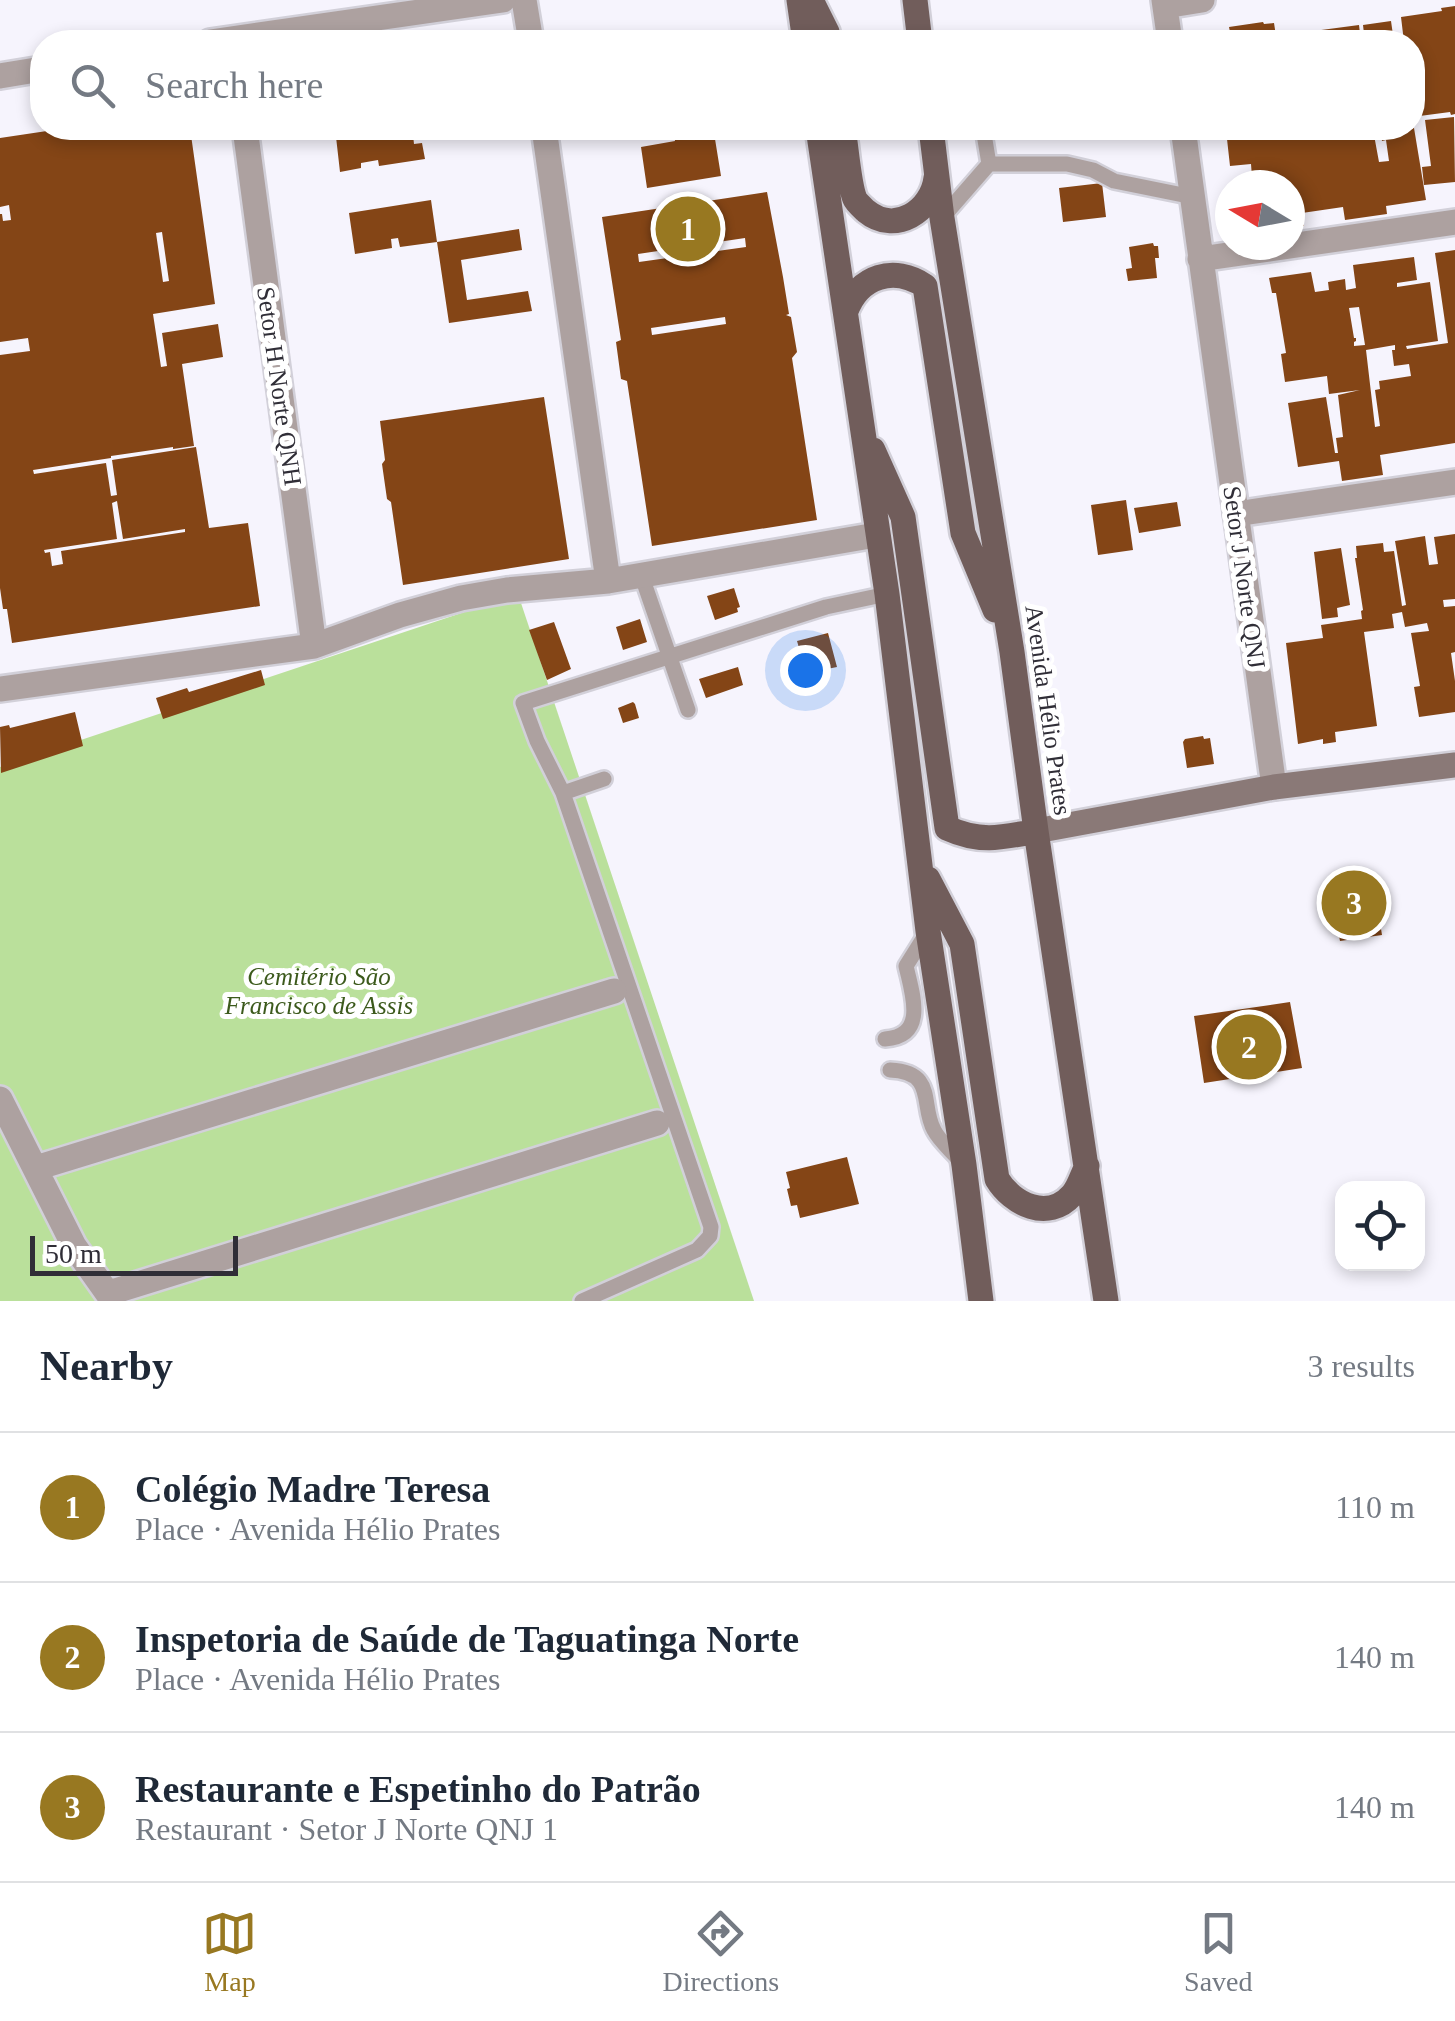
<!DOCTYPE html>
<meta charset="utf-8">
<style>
:root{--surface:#fff;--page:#f6f6f7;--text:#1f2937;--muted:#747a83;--line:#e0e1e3;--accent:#987821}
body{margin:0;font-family:Georgia,serif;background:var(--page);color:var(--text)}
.controls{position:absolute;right:30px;bottom:30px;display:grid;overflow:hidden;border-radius:20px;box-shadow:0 5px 15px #0003}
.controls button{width:90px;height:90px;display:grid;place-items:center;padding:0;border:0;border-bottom:2px solid var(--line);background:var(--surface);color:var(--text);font:50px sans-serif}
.compass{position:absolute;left:1215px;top:170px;width:90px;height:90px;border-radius:50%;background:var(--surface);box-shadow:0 5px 15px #0003;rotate:280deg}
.scale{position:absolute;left:30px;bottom:25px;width:208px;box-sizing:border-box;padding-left:10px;border:5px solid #302e37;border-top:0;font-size:28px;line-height:35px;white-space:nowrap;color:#302e37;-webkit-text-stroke:8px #fff;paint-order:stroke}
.you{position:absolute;left:805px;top:670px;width:35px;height:35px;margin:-25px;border:8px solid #fff;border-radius:50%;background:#1a73e8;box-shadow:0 0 0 15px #1a73e833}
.badge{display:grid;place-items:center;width:65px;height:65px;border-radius:50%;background:var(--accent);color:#fff;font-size:32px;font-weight:700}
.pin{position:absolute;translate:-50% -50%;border:5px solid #fff;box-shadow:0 2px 10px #0006}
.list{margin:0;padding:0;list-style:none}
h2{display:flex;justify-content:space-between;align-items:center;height:130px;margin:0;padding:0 40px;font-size:42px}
h2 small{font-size:32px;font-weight:400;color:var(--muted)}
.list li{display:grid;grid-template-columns:65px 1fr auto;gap:30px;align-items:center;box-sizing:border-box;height:150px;padding:0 40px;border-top:2px solid var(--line)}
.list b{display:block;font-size:38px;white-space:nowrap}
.list p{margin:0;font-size:32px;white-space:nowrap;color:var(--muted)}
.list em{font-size:32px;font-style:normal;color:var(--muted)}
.icon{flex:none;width:55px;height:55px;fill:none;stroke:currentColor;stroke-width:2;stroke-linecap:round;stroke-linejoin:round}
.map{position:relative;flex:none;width:1455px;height:1301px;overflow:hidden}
.search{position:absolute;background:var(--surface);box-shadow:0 5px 15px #0003;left:30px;right:30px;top:30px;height:110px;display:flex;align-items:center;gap:25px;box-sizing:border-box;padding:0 35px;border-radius:40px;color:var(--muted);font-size:38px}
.sheet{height:580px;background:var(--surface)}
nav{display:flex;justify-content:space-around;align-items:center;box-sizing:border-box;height:140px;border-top:2px solid var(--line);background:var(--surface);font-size:28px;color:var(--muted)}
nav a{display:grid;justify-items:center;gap:5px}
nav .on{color:var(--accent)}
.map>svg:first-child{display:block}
.green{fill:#bae09b}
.building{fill:#844516;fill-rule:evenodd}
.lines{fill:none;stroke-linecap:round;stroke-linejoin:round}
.service-casing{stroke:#d2d0d9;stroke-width:20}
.minor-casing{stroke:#d2d0d9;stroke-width:30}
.tertiary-casing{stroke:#d2d0d9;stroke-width:30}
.secondary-casing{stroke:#d2d0d9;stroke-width:30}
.primary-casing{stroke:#d2d0d9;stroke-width:30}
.service{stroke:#ada1a0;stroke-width:15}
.minor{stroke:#ada1a0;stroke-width:25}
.tertiary{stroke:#ada1a0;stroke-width:25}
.secondary{stroke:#8a7977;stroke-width:25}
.primary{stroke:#715d5b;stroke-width:25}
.labels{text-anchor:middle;stroke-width:10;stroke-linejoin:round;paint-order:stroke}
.street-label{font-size:25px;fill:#302e37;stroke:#fff}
.park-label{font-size:25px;font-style:italic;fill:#3c5a1c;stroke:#fff}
</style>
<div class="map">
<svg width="1455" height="1301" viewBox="0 0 1455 1301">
<rect width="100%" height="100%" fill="#f6f4fd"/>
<path class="green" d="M 518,594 L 754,1301 L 0,1301 L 0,767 Z"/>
<path class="building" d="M 1455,6 L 1455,114 L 1451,115 L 1450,112 L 1412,117 L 1412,55 L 1415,55 L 1412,42 L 1404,42 L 1401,17 L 1442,11 L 1441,8 Z
M 1391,21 L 1394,42 L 1365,42 L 1363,25 Z
M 1263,22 L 1264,24 L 1274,23 L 1276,36 L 1359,25 L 1361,42 L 1232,42 L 1229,27 Z
M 1454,117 L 1455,182 L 1424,185 L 1422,167 L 1431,166 L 1425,120 Z
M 67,128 L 190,128 L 215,304 L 153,314 L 161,367 L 167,366 L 162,333 L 218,324 L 223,357 L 182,364 L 194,446 L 173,449 L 173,447 L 111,456 L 111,458 L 33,470 L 34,474 L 106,463 L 111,496 L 117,495 L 112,460 L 196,447 L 209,528 L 248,523 L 260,606 L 12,643 L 7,609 L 3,609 L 0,588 L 0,355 L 30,351 L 28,338 L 0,342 L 0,214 L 2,214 L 3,221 L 11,220 L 9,205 L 0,207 L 0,138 ZM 162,232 L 169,281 L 163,282 L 156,233 ZM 117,501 L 123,539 L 185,529 L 185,532 L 61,551 L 63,564 L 52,566 L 50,552 L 45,553 L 44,550 L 117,539 L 112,503 Z
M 335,128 L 420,128 L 421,134 L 413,135 L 414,144 L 422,143 L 425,159 L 379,166 L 378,160 L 361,163 L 361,168 L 340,172 Z
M 673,128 L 720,128 L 715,139 L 721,176 L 647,188 L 641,147 L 675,141 Z
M 993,128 L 1058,128 L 1058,130 L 994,139 Z
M 1245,128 L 1414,128 L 1426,200 L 1386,206 L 1387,214 L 1345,220 L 1343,207 L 1302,213 L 1304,226 L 1290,228 L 1290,185 L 1242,185 L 1241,178 L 1252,177 L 1251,164 L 1230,166 L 1226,130 ZM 1381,134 L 1382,141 L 1386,140 L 1389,161 L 1379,162 L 1374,135 Z
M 1102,183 L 1106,217 L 1063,222 L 1059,188 Z
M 767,192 L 783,277 L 789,314 L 786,315 L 791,317 L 797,352 L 792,358 L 817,520 L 652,546 L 627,381 L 621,379 L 616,342 L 621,340 L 602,217 ZM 745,238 L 746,247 L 639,262 L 638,254 ZM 725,317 L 726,324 L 652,335 L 651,328 Z
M 431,200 L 437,242 L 519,229 L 522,250 L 461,260 L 467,300 L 528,291 L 532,311 L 449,323 L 437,242 L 400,247 L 398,238 L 391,239 L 392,248 L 355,254 L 349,213 Z
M 1153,243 L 1154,246 L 1158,246 L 1159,258 L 1155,258 L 1157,278 L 1128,281 L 1126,269 L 1132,268 L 1129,247 Z
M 1455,250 L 1455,443 L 1380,455 L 1383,475 L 1342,481 L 1339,461 L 1298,467 L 1288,403 L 1326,397 L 1335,453 L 1338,453 L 1336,438 L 1343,437 L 1338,395 L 1360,390 L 1329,394 L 1327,376 L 1285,382 L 1281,354 L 1286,353 L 1276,293 L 1272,293 L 1269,278 L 1311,272 L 1315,292 L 1329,290 L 1328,282 L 1345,279 L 1346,290 L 1356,288 L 1353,265 L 1414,257 L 1417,280 L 1397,283 L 1397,287 L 1430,282 L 1438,341 L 1406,346 L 1407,349 L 1448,343 L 1435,253 ZM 1359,307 L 1365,345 L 1354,346 L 1354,342 L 1356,341 L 1356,338 L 1354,338 L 1349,308 ZM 1395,345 L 1395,350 L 1392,350 L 1394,366 L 1409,364 L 1411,376 L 1379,381 L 1380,389 L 1375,390 L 1380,426 L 1375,427 L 1366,350 Z
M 544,397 L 569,559 L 403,585 L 391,502 L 387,499 L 382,464 L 385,460 L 380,421 Z
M 1126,500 L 1133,550 L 1098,555 L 1091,505 Z
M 1177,502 L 1181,526 L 1139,533 L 1134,508 Z
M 1455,534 L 1455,599 L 1443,600 L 1444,607 L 1455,606 L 1455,652 L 1451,653 L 1455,681 L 1455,712 L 1419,717 L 1414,687 L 1420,686 L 1411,633 L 1429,631 L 1427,623 L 1405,627 L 1402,612 L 1392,614 L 1394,628 L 1364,632 L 1377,726 L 1335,732 L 1336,742 L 1323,744 L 1323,739 L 1298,744 L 1286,643 L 1323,638 L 1321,625 L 1362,619 L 1361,611 L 1363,610 L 1355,558 L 1357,558 L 1356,546 L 1383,543 L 1384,552 L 1394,551 L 1402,606 L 1406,605 L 1395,541 L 1425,536 L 1429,565 L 1438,564 L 1434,537 Z
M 1341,548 L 1350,605 L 1337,608 L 1338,617 L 1322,619 L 1314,552 Z
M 734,588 L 740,607 L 737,608 L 738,612 L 715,620 L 707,596 Z
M 640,619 L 647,642 L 623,650 L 616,627 Z
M 554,622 L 571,669 L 547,680 L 529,630 Z
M 828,633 L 837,667 L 802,674 L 796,652 L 800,651 L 797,641 Z
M 738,667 L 743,685 L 706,698 L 699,679 Z
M 261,670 L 265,685 L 163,719 L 156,698 L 187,688 L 189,692 Z
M 633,702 L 635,704 L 639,718 L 623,723 L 618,708 Z
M 75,712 L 83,746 L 1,773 L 0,727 L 9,725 L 10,728 Z
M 1203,736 L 1204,739 L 1210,738 L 1214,764 L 1187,768 L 1183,742 L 1185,739 Z
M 1372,873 L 1382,935 L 1340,941 L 1328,881 Z
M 1290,1002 L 1302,1068 L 1204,1083 L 1194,1016 Z
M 847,1157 L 859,1204 L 800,1218 L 797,1205 L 791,1206 L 787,1189 L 790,1188 L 786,1172 Z"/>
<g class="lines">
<g class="service-casing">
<path id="service" d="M 989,164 L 1067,164 L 1093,170 L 1114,181 L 1193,197
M 942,218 L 989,164 L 983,128
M 641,574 L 688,710
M 563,793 L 604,779
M 885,1039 C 928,1036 912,993 906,966 L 928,931
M 890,1070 C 937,1072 920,1105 934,1130 C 940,1142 953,1152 961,1162
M 582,1301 L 697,1250 L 710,1236 L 711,1227 L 563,793 L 537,741 L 523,703 L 826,607 L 887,594"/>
</g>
<g class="minor-casing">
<path id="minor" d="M 524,0 L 531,42
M 1164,0 L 1170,42
M 1165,6 L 1202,0
M 245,128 L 314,646
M 544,128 L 608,581
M 1183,128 L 1274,787
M 1200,259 L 1455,222
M 1236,514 L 1455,482
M 0,689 L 314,646 L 400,615 L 461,598 L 507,590 L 608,581 L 876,535
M 0,1099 L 74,1246 L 113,1301
M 36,1168 L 614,991
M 109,1293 L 657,1123"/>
</g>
<g class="tertiary-casing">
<path id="tertiary" d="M 210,42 L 503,0
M 0,76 L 42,69"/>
</g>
<g class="secondary-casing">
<path id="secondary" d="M 1036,831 L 1274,787 L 1455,765"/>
</g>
<g class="primary-casing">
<path id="primary" d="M 799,0 L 805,42
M 811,0 L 827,32 L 829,42
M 915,0 L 920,42
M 818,128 L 887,594 L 928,931 L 964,1165 L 981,1301
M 843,128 C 846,144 849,186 855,199 C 856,202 864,209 866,211 C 895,235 932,211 936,178
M 931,128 L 942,218 L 1012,652 L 1036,831 L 1106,1301
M 846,311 C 859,276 894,265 925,286 L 963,533 L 995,610
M 873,450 L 903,517 L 947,828 C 980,843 1001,838 1036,831
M 928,879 L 962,944 L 997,1179 C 1012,1204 1048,1222 1072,1195 C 1079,1188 1082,1175 1087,1166"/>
</g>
<use href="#service" class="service"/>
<use href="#minor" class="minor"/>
<use href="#tertiary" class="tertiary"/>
<use href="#secondary" class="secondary"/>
<use href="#primary" class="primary"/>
</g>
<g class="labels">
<g class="street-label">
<text transform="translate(280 386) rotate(82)" y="9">Setor H Norte QNH</text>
<text transform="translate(1245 577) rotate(82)" y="9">Setor J Norte QNJ</text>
<text transform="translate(1049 710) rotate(82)" y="9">Avenida Hélio Prates</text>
</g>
<g class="park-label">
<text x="319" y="985">Cemitério São<tspan x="319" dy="29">Francisco de Assis</tspan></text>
</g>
</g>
</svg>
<div class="controls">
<button><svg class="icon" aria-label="locate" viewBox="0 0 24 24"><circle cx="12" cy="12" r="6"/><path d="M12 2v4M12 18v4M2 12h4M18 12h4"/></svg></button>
</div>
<svg class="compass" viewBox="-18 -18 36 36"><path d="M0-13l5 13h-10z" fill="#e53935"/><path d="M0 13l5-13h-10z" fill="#747a83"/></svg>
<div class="scale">50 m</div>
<div class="you"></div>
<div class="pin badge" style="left:688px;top:229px">1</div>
<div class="pin badge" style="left:1249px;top:1047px">2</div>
<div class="pin badge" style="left:1354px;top:903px">3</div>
<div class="search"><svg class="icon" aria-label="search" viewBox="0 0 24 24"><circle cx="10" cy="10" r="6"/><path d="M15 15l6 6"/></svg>Search here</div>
</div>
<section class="sheet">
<h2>Nearby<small>3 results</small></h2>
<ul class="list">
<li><span class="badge">1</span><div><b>Colégio Madre Teresa</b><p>Place · Avenida Hélio Prates</p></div><em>110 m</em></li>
<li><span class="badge">2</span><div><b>Inspetoria de Saúde de Taguatinga Norte</b><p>Place · Avenida Hélio Prates</p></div><em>140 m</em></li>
<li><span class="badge">3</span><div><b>Restaurante e Espetinho do Patrão</b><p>Restaurant · Setor J Norte QNJ 1</p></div><em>140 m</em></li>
</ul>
</section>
<nav>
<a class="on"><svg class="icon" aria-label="map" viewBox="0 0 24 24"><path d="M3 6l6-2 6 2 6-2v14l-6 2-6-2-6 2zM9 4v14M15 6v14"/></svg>Map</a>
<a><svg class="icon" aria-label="directions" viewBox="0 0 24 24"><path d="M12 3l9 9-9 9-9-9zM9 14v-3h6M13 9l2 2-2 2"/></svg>Directions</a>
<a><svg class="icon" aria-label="saved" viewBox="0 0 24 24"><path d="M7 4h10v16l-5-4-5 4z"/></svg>Saved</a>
</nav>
